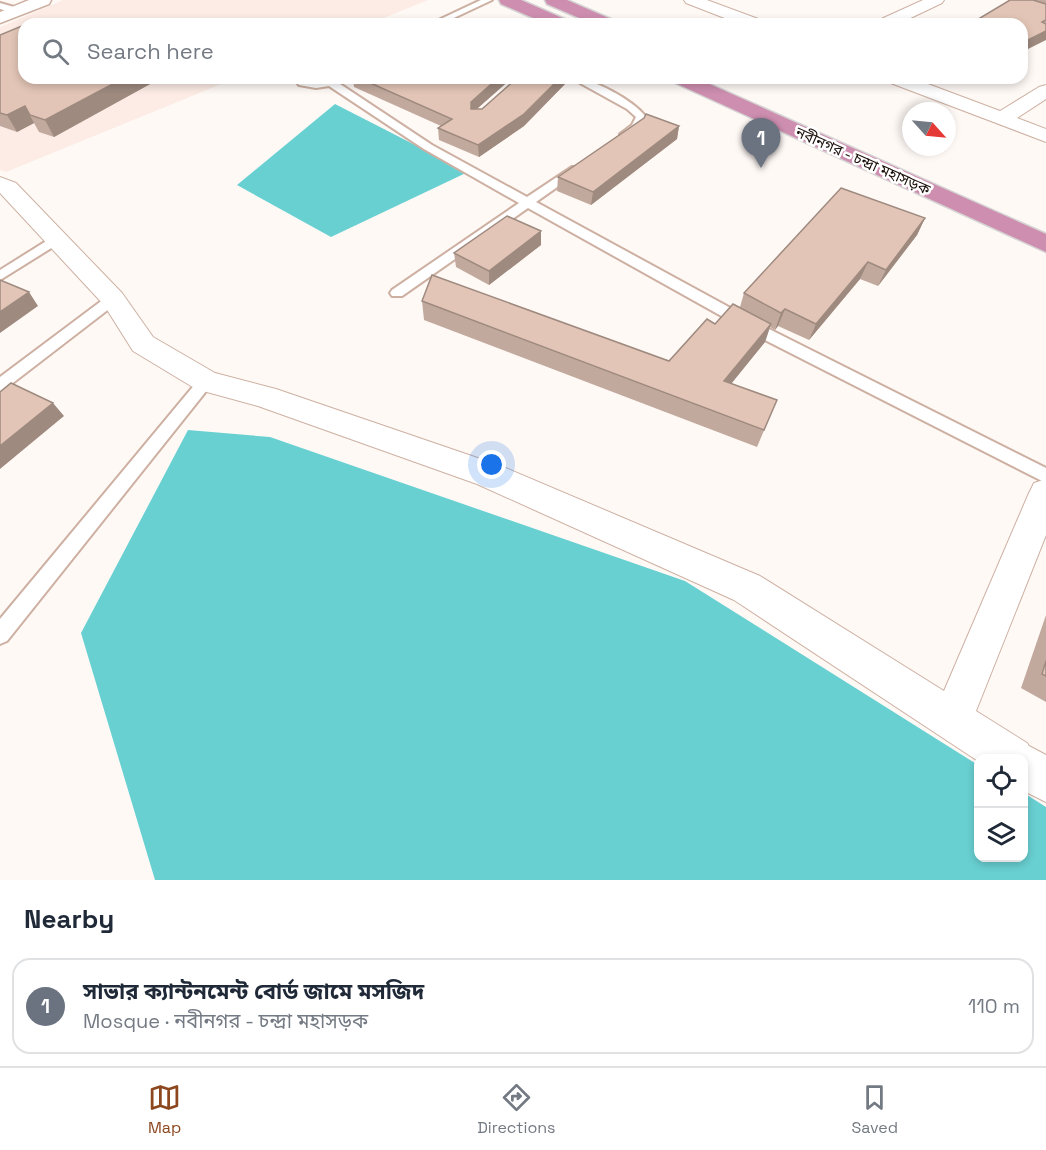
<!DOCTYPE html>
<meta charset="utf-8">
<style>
:root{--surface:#fff;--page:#f2f2f3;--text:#1f2937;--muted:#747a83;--line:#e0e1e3;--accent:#8d471f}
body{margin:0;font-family:"Space Grotesk","Noto Sans Bengali",sans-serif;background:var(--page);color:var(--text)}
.controls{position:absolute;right:18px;bottom:18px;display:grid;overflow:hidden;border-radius:12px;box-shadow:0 3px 9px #0003}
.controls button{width:54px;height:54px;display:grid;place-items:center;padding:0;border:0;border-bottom:2px solid var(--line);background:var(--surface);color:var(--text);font:30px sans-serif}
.compass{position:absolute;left:902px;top:102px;width:54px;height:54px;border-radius:50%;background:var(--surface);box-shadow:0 3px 9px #0003;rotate:117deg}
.you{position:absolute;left:492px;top:465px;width:21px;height:21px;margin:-15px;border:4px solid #fff;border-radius:50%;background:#1a73e8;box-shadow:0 0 0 9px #1a73e833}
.badge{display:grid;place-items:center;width:39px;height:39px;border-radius:50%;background:var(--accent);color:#fff;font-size:20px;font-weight:700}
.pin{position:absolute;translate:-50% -50px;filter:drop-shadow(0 2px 3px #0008)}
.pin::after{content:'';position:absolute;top:32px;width:21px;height:18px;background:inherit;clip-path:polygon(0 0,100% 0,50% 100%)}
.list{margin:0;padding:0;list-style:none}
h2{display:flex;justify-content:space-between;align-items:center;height:78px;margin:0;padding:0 24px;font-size:26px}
h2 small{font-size:20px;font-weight:400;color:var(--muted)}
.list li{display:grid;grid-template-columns:39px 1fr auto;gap:18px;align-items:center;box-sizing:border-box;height:96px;margin:0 12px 12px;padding:0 12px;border:2px solid var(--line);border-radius:18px}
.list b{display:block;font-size:22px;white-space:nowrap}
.list p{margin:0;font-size:20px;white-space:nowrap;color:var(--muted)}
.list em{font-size:20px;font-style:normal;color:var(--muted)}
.icon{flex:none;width:33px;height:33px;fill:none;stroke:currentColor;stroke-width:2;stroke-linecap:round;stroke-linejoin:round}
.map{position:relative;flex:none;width:1046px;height:880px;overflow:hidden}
.search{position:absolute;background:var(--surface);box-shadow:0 3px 9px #0003;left:18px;right:18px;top:18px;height:66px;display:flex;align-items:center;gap:15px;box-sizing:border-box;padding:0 21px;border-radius:18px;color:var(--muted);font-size:22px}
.sheet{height:186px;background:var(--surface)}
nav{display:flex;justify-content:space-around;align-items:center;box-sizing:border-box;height:84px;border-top:2px solid var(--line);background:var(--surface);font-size:16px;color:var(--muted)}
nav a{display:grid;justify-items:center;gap:3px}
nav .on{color:var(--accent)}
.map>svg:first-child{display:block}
.built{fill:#fcece5}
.water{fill:#69d0d2}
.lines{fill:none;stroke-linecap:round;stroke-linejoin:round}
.service-casing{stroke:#cdb0a2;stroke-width:4}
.minor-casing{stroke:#cdb0a2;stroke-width:2}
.tertiary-casing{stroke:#cdb0a2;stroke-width:3}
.trunk-casing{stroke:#d5d4d3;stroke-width:3}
.service{fill:#fff;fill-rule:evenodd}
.minor{fill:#fff;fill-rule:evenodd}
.tertiary{fill:#fff;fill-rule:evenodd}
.trunk{fill:#ce8eb0;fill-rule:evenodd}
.wall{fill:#c2a99d}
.shaded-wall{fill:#9e8a7f}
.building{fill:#e2c5b6;stroke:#9e8a7f;stroke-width:1.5}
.labels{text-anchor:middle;stroke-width:5;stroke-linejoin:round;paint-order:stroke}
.far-street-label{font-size:15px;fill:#180e09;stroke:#fff}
</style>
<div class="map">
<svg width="1046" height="880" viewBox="0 0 1046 880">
<rect width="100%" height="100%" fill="#fff9f6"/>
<path class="built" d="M 63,0 L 428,0 L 369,24 L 24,24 L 24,78 L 236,78 L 6,172 L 0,170 L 0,27 Z"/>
<path class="water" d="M 335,104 L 468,172 L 331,237 L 237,185 Z
M 188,430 L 270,437 L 685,581 L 978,765 L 978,858 L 1024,858 L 1024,793 L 1046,807 L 1046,880 L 155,880 L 81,633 Z"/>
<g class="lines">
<g class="service-casing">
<path id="service" d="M 481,0 L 492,0 L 441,24 L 430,24 Z
M 0,3 L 21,9 L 22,11 L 18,14 L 0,9 Z
M 294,78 L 304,78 L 306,81 C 319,84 328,78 341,78 L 337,82 L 432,145 L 527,197 L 572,167 L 580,167 L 580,171 L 536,202 L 769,329 L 1046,468 L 1046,483 L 759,337 L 528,208 L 402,296 L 392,296 L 390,293 L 392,290 L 519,203 L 424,149 L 329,86 L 316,88 L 299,85 Z
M 571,78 C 593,78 633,100 646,117 C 642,128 633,140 620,138 L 620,134 L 632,125 L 636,117 L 627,109 Z
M 56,235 L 62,239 L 61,242 L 0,280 L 0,270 Z
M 113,294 L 120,299 L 118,302 L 5,389 L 0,391 L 0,377 L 108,296 Z
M 206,375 L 211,377 L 214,381 L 211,385 L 7,641 L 0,644 L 0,619 L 201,377 Z"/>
</g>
<g class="minor-casing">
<path id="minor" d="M 684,0 L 707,0 L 761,20 L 763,24 L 740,24 L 686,3 Z
M 923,0 L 944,0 L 942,3 L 898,24 L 877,24 L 879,20 Z
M 886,78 L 912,78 L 1000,111 L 1039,87 L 1046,85 L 1046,99 L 1017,118 L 1046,129 L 1046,142 L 888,82 Z
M 0,177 L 16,183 L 122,293 L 153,337 L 215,373 L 276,389 L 501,466 L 760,576 L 944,691 L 1029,493 L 1034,483 L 1046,479 L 1046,535 L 976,711 L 1027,743 L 1029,746 L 1046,755 L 1046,802 L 1024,791 L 1024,758 L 978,758 L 978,761 L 734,600 L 477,484 L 258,406 L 196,389 L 133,351 L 104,305 L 0,193 Z"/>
</g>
<g class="tertiary-casing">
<path id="tertiary" d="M 29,0 L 51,0 L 49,4 L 0,23 L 0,12 Z"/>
</g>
<g class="trunk-casing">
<path id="trunk" d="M 499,0 L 521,0 L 567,20 L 570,24 L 547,24 L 501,4 Z
M 545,0 L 567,0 L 613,20 L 616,24 L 593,24 L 547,4 Z
M 670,78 L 696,78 L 1046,234 L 1046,252 L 673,82 Z"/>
</g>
<use href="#service" class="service"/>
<use href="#minor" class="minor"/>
<use href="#tertiary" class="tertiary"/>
<use href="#trunk" class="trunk"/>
</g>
<path class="wall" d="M 1034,0 L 1046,0 L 1046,40 Z
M 0,35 L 24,78 L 161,78 L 54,137 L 39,132 L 34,123 L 17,132 L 0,126 Z
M 353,78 L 512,78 L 477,109 L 482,109 L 565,84 L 524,126 L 479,157 L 439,140 L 438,128 L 441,126 L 354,87 Z
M 679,126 L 677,139 L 591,205 L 557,191 L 558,177 Z
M 925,218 L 917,235 L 878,286 L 860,279 L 809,340 L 778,326 L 775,330 L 770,327 L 765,342 L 731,383 L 777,400 L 757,447 L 424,320 L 422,301 L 669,361 L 740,307 L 744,293 Z
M 541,231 L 541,245 L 489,285 L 456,267 L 454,253 Z
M 1046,615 L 1046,702 L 1021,688 Z"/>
<path class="shaded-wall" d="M 1046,31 L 1046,40 L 1022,52 L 1022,43 Z
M 124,78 L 161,78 L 54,137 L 45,120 Z
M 498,78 L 512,78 L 472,113 L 471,121 L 471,102 Z
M 560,78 L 565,78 L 565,84 L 524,126 L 479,157 L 478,145 Z
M 25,106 L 34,123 L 17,132 L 7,115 Z
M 679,126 L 677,139 L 591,205 L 593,192 Z
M 925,218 L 917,235 L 878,286 L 886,270 Z
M 541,231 L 541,245 L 489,285 L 489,271 Z
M 868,262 L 860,279 L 809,340 L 816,324 Z
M 29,292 L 38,306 L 0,333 L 0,312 Z
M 785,309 L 778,326 L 775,330 L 781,313 Z
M 771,324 L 765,342 L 719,399 L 724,381 Z
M 53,403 L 64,416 L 0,469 L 0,446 Z"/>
<path class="building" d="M 1010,0 L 1033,0 L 1046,4 L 1046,20 L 1042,22 L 1046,24 L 1046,31 L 1022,43 L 1022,24 L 970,24 Z
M 34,21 L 46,24 L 26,24 Z
M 24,25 L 24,78 L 124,78 L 45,120 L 30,115 L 25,106 L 7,115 L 0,113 L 0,35 Z
M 359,78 L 498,78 L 471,102 L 471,109 L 482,109 L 517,78 L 560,78 L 524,114 L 478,145 L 438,128 L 452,119 Z
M 646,114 L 679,126 L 593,192 L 558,177 L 644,118 Z
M 841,188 L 925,218 L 886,270 L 868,262 L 816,324 L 785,309 L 781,313 L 744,293 Z
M 507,216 L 541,231 L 489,271 L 454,253 Z
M 432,275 L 669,361 L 707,319 L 715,324 L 733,304 L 771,324 L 724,381 L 777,400 L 764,430 L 422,301 Z
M 0,280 L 29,292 L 0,312 Z
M 11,383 L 53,403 L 0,446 L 0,392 Z
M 1046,661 L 1046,676 L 1042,674 Z"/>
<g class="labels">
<g class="far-street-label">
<text transform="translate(863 161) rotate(24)" y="5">নবীনগর - চন্দ্রা মহাসড়ক</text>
</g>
</g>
</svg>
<div class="controls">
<button><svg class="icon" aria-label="locate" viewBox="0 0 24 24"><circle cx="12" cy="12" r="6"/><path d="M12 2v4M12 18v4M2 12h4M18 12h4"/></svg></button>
<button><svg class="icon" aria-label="layers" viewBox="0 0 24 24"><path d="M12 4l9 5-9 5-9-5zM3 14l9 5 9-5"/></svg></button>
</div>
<svg class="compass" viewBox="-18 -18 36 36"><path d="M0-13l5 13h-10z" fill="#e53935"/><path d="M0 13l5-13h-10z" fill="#747a83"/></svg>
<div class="you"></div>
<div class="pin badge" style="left:761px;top:168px;background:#6b7280">1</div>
<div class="search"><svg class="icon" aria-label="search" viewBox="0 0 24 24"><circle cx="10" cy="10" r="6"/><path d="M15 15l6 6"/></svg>Search here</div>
</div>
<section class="sheet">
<h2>Nearby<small></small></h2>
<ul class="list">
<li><span class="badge" style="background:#6b7280">1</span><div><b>সাভার ক্যান্টনমেন্ট বোর্ড জামে মসজিদ</b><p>Mosque · নবীনগর - চন্দ্রা মহাসড়ক</p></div><em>110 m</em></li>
</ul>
</section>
<nav>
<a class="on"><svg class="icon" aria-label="map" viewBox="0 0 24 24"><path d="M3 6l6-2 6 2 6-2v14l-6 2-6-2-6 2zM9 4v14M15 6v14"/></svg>Map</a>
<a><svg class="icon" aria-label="directions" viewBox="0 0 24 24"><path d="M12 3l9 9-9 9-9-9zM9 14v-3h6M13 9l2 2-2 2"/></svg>Directions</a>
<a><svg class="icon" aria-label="saved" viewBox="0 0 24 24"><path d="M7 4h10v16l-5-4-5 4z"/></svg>Saved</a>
</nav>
